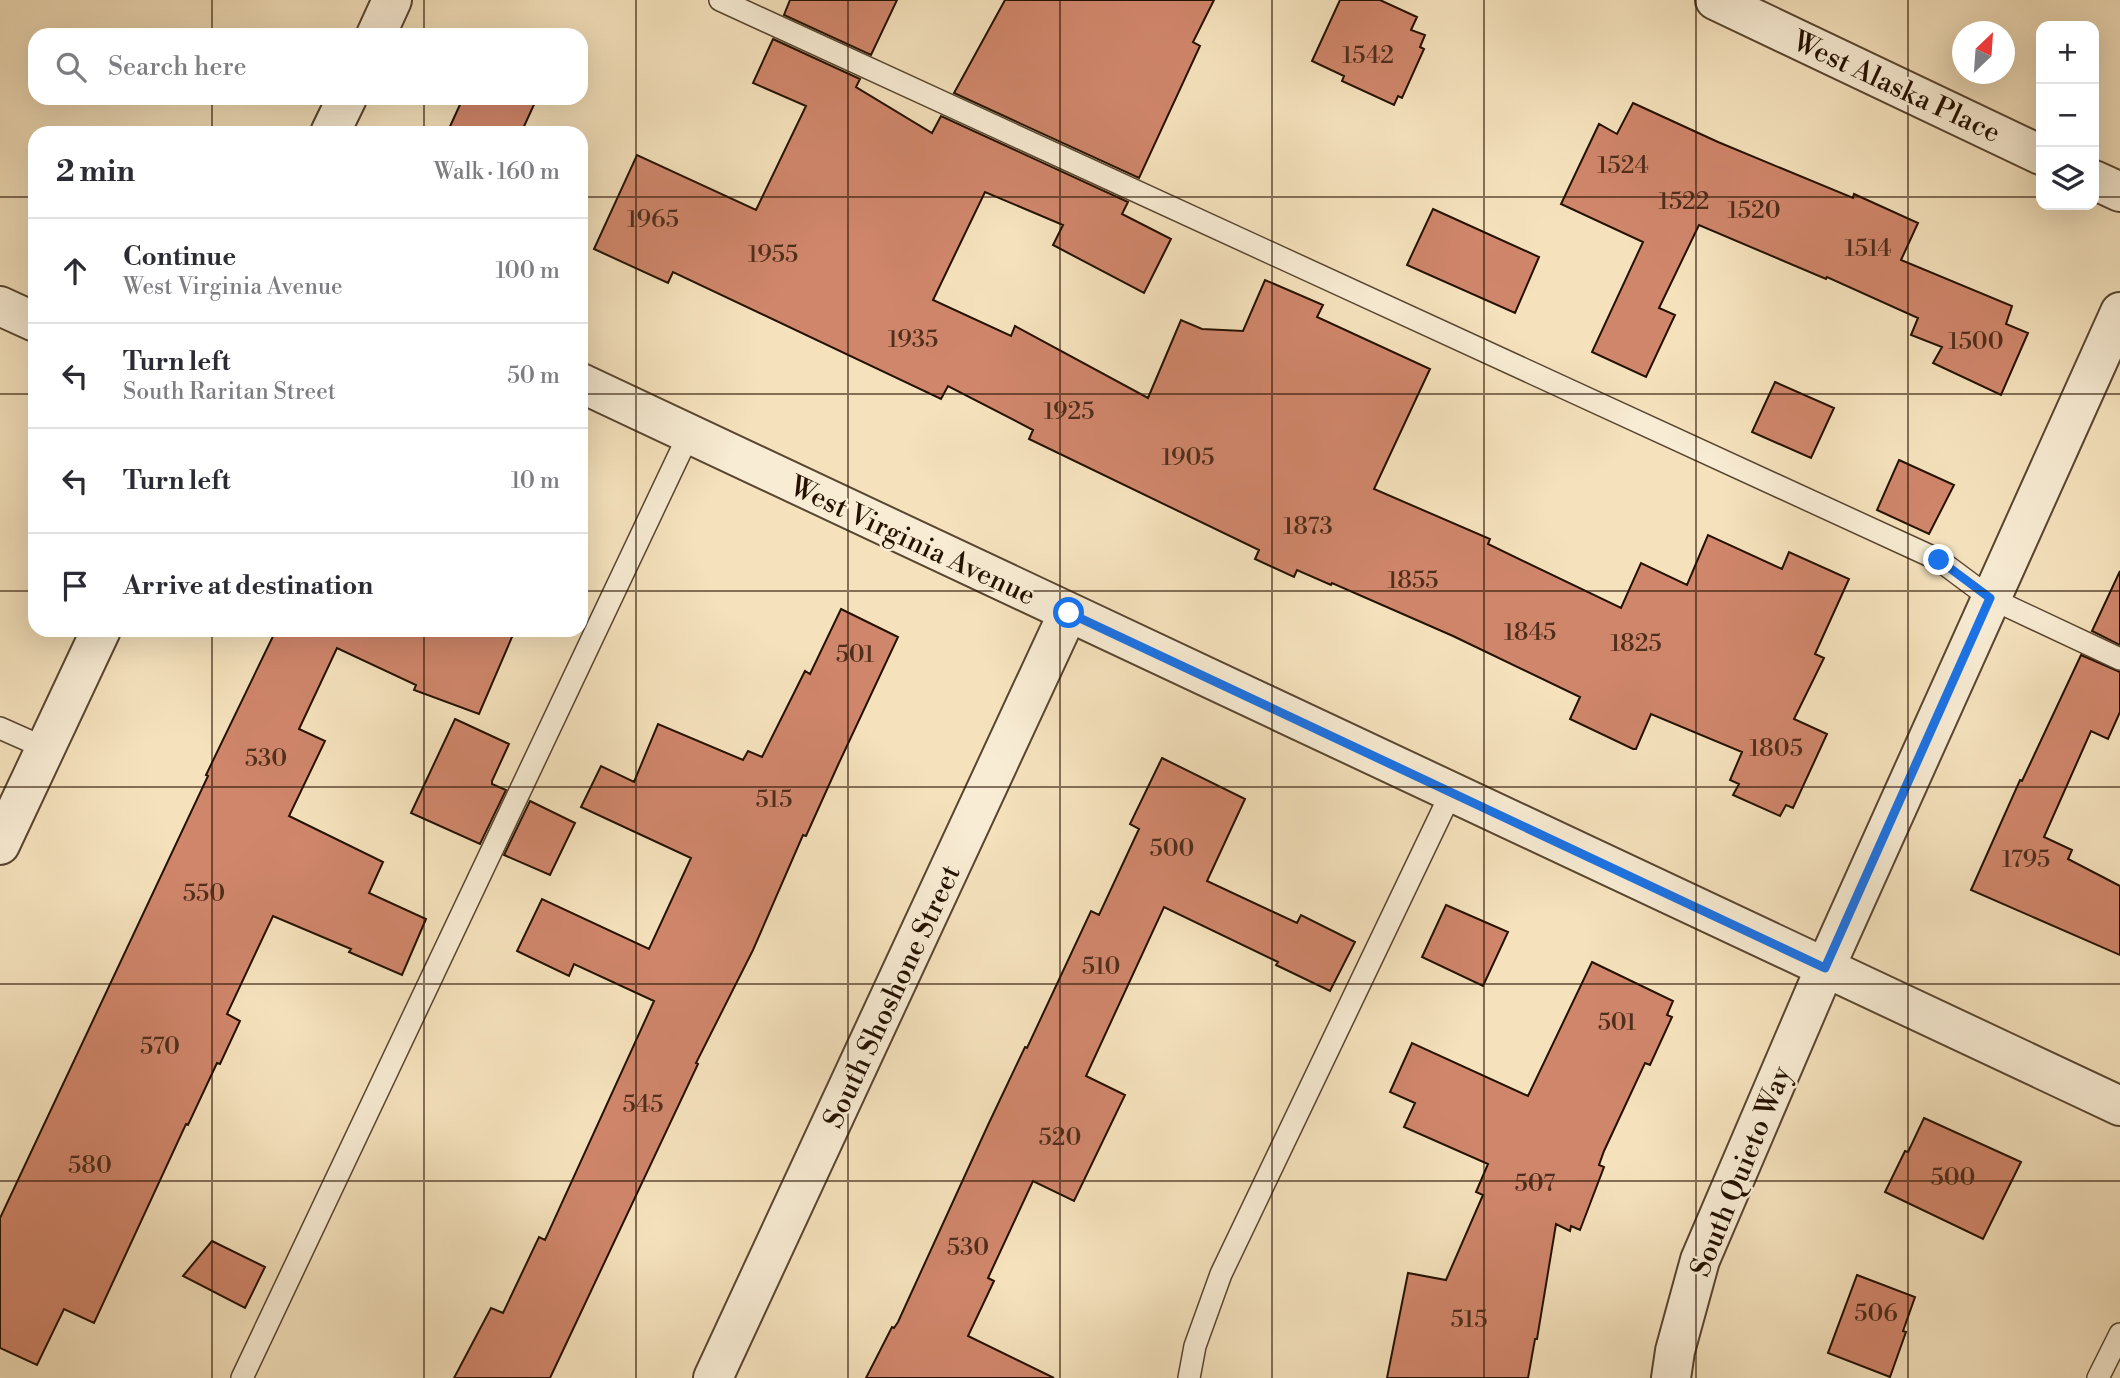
<!DOCTYPE html>
<meta charset="utf-8">
<style>
:root{--surface:#fff;--page:#f7f7f7;--text:#2b2b33;--muted:#7c7c81;--line:#e1e1e2}
body{margin:0;font-family:"Libre Bodoni",serif;background:var(--page);color:var(--text)}
.controls{position:absolute;right:21px;top:21px;display:grid;overflow:hidden;border-radius:14px;box-shadow:0 7px 28px #0002}
.controls button{width:63px;height:63px;display:grid;place-items:center;padding:0;border:0;border-bottom:2px solid var(--line);background:var(--surface);color:var(--text);font:35px sans-serif}
.compass{position:absolute;left:1952px;top:21px;width:63px;height:63px;border-radius:50%;background:var(--surface);box-shadow:0 7px 28px #0002;rotate:25deg}
.stop{position:absolute;width:21px;height:21px;margin:-16px;border:5px solid #1a73e8;border-radius:50%;background:#fff}
.stop.end{background:#1a73e8;border-color:#fff;box-shadow:0 2px 7px #0008}
.list{margin:0;padding:0;list-style:none}
h2{display:flex;justify-content:space-between;align-items:center;height:91px;margin:0;padding:0 28px;font-size:30px}
h2 small{font-size:23px;font-weight:400;color:var(--muted)}
.list li{display:grid;grid-template-columns:46px 1fr auto;gap:21px;align-items:center;box-sizing:border-box;height:105px;padding:0 28px;border-top:2px solid var(--line)}
.list b{display:block;font-size:26px;white-space:nowrap}
.list p{margin:0;font-size:23px;white-space:nowrap;color:var(--muted)}
.list em{font-size:23px;font-style:normal;color:var(--muted)}
.icon{flex:none;width:38px;height:38px;fill:none;stroke:currentColor;stroke-width:2;stroke-linecap:round;stroke-linejoin:round}
.map{position:relative;flex:none;width:2120px;height:1378px;overflow:hidden}
.search{position:absolute;background:var(--surface);box-shadow:0 7px 28px #0002;left:28px;top:28px;width:560px;height:77px;display:flex;align-items:center;gap:18px;box-sizing:border-box;padding:0 24px;border-radius:21px;color:var(--muted);font-size:26px}
.panel{position:absolute;background:var(--surface);box-shadow:0 7px 28px #0002;left:28px;top:126px;width:560px;height:511px;border-radius:21px}
.map>svg:first-child{display:block}
.building{fill:#d0866b;stroke:#241100;stroke-width:2}
.lines{fill:none;stroke-linecap:round;stroke-linejoin:round}
.service-casing{stroke:#58452f;stroke-width:24}
.minor-casing{stroke:#58452f;stroke-width:42}
.tertiary-casing{stroke:#58452f;stroke-width:42}
.service{stroke:#f8ecd4;stroke-width:21}
.minor{stroke:#f8ecd4;stroke-width:38}
.tertiary{stroke:#f8ecd4;stroke-width:38}
.route{stroke:#1a73e8;stroke-width:9}
.grid{fill:none;stroke:#241100;stroke-width:2;stroke-opacity:0.55}
.labels{text-anchor:middle;stroke-width:5;stroke-linejoin:round;paint-order:stroke}
.number-label{font-size:24px;fill:#4f2e1b}
.street-label{font-size:28px;fill:#241100;stroke:#f8ecd4}
</style>
<div class="map">
<svg width="2120" height="1378" viewBox="0 0 2120 1378">
<rect width="100%" height="100%" fill="#f5e2bd"/>
<filter id="stains"><feTurbulence type="fractalNoise" baseFrequency=".00286" numOctaves="4"/><feColorMatrix values="0 0 0 0 .2 0 0 0 0 .09 0 0 0 0 .02 0 0 0 .5 -.17"/></filter>
<radialGradient id="worn" r=".72"><stop offset=".6" stop-color="#630" stop-opacity="0"/><stop offset="1" stop-color="#630" stop-opacity=".3"/></radialGradient>
<path class="building" d="M 790,0 L 897,0 L 871,55 L 784,15 Z
M 1005,0 L 1214,0 L 1193,42 L 1200,46 L 1139,178 L 954,93 Z
M 1340,0 L 1380,0 L 1417,17 L 1411,30 L 1425,35 L 1420,47 L 1424,49 L 1402,98 L 1398,96 L 1394,105 L 1342,81 L 1344,76 L 1312,61 Z
M 773,39 L 860,79 L 856,87 L 932,133 L 941,116 L 1128,202 L 1122,214 L 1171,239 L 1144,293 L 1053,245 L 1063,225 L 985,192 L 933,300 L 1011,336 L 1015,326 L 1148,398 L 1181,320 L 1202,329 L 1243,331 L 1265,280 L 1323,305 L 1317,317 L 1430,369 L 1374,489 L 1490,539 L 1488,544 L 1621,608 L 1641,563 L 1687,585 L 1708,535 L 1782,569 L 1789,552 L 1849,579 L 1815,654 L 1824,658 L 1794,719 L 1827,734 L 1793,808 L 1786,805 L 1780,816 L 1733,795 L 1739,784 L 1730,780 L 1742,752 L 1651,714 L 1636,749 L 1633,749 L 1570,719 L 1580,697 L 1453,636 L 1332,583 L 1331,585 L 1297,570 L 1294,577 L 1255,559 L 1259,550 L 1029,439 L 1033,430 L 948,386 L 941,399 L 673,272 L 668,283 L 594,249 L 637,155 L 756,210 L 806,106 L 753,83 Z
M 463,98 L 537,98 L 521,133 L 447,133 Z
M 1633,103 L 1718,142 L 1853,198 L 1854,194 L 1918,223 L 1901,260 L 2012,306 L 2006,324 L 2028,333 L 2001,395 L 1933,363 L 1942,347 L 1911,335 L 1918,318 L 1827,277 L 1826,279 L 1699,225 L 1659,308 L 1675,315 L 1646,377 L 1592,352 L 1643,242 L 1561,204 L 1599,124 L 1617,134 Z
M 1433,209 L 1539,257 L 1515,313 L 1407,265 Z
M 1775,382 L 1834,408 L 1811,458 L 1752,432 Z
M 1899,460 L 1954,485 L 1929,534 L 1877,510 Z
M 2120,571 L 2120,645 L 2092,631 Z
M 841,609 L 898,637 L 838,765 L 806,836 L 803,835 L 753,950 L 696,1063 L 698,1064 L 550,1378 L 454,1378 L 491,1308 L 503,1313 L 539,1237 L 545,1240 L 654,1001 L 574,964 L 569,976 L 517,951 L 542,899 L 649,949 L 691,858 L 581,807 L 601,766 L 634,782 L 658,724 L 743,760 L 748,751 L 762,757 L 805,671 L 810,674 Z
M 276,630 L 515,630 L 479,714 L 414,690 L 416,685 L 337,648 L 299,729 L 325,741 L 289,816 L 383,862 L 369,893 L 426,919 L 402,975 L 349,952 L 351,949 L 273,916 L 227,1014 L 240,1021 L 220,1064 L 217,1063 L 188,1125 L 186,1124 L 94,1323 L 64,1309 L 37,1365 L 0,1348 L 0,1218 L 208,776 L 206,775 Z
M 2081,655 L 2120,672 L 2120,712 L 2108,739 L 2091,731 L 2044,837 L 2072,850 L 2068,859 L 2120,886 L 2120,955 L 1971,890 L 2020,780 L 2022,781 Z
M 455,719 L 509,744 L 492,781 L 492,784 L 506,790 L 480,844 L 411,813 Z
M 1162,758 L 1245,799 L 1207,881 L 1297,923 L 1301,915 L 1355,942 L 1330,991 L 1276,965 L 1278,962 L 1164,907 L 1086,1076 L 1125,1095 L 1074,1201 L 1033,1181 L 988,1278 L 994,1281 L 968,1336 L 1054,1378 L 866,1378 L 892,1327 L 894,1328 L 898,1322 L 988,1125 L 1025,1047 L 1027,1048 L 1091,911 L 1099,915 L 1139,829 L 1130,824 Z
M 530,801 L 575,823 L 550,875 L 504,855 Z
M 1446,905 L 1508,932 L 1483,986 L 1422,957 Z
M 1592,962 L 1673,1001 L 1667,1015 L 1672,1017 L 1650,1065 L 1645,1063 L 1604,1151 L 1599,1165 L 1604,1167 L 1580,1230 L 1571,1226 L 1570,1231 L 1556,1224 L 1537,1339 L 1535,1339 L 1528,1378 L 1387,1378 L 1408,1273 L 1446,1280 L 1483,1195 L 1476,1192 L 1488,1164 L 1404,1127 L 1415,1103 L 1390,1092 L 1412,1043 L 1528,1096 Z
M 1924,1118 L 2021,1162 L 1983,1239 L 1885,1192 L 1905,1151 L 1908,1152 Z
M 212,1241 L 265,1267 L 245,1308 L 183,1276 Z
M 1857,1275 L 1915,1297 L 1903,1331 L 1906,1332 L 1890,1377 L 1828,1353 Z"/>
<g class="lines">
<g class="service-casing">
<path id="service" d="M 720,0 L 1939,560 L 1990,598 L 2120,659
M 0,728 L 45,748
M 242,1378 L 689,434
M 1189,1378 L 1195,1346 L 1221,1274 L 1451,793
M 2098,1378 L 2120,1334"/>
</g>
<g class="minor-casing">
<path id="minor" d="M 1715,0 L 2041,155
M 2094,180 L 2120,192
M 0,306 L 35,322
M 713,1378 L 1068,613
M 1671,1378 L 1675,1351 L 1700,1260 L 1825,968 L 2120,312"/>
</g>
<g class="tertiary-casing">
<path id="tertiary" d="M 376,35 L 392,0
M 330,133 L 347,98
M 581,383 L 2120,1106
M 0,845 L 101,630"/>
</g>
<use href="#service" class="service"/>
<use href="#minor" class="minor"/>
<use href="#tertiary" class="tertiary"/>
</g>
<g class="lines">
<path class="route" d="M 1069,613 L 1825,968 L 1990,598 L 1939,560"/>
</g>
<path class="grid" d="M 212,0 L 212,35M 424,0 L 424,35M 636,0 L 636,1378M 848,0 L 848,1378M 1060,0 L 1060,1378M 1272,0 L 1272,1378M 1484,0 L 1484,1378M 1696,0 L 1696,1378M 1908,0 L 1908,1378M 212,98 L 212,133M 424,98 L 424,133M 0,197 L 35,197M 581,197 L 2041,197M 2094,197 L 2120,197M 0,394 L 35,394M 581,394 L 2120,394M 0,591 L 35,591M 581,591 L 2120,591M 212,630 L 212,1378M 424,630 L 424,1378M 0,787 L 2120,787M 0,984 L 2120,984M 0,1181 L 2120,1181"/>
<g class="labels">
<g class="number-label">
<text x="1368" y="63">1542</text>
<text x="1623" y="173">1524</text>
<text x="1684" y="209">1522</text>
<text x="1754" y="218">1520</text>
<text x="653" y="227">1965</text>
<text x="1868" y="256">1514</text>
<text x="773" y="262">1955</text>
<text x="913" y="347">1935</text>
<text x="1976" y="349">1500</text>
<text x="1069" y="419">1925</text>
<text x="1188" y="465">1905</text>
<text x="1308" y="534">1873</text>
<text x="1413" y="588">1855</text>
<text x="1530" y="640">1845</text>
<text x="1636" y="651">1825</text>
<text x="855" y="662">501</text>
<text x="1776" y="756">1805</text>
<text x="266" y="766">530</text>
<text x="774" y="807">515</text>
<text x="1172" y="856">500</text>
<text x="2026" y="867">1795</text>
<text x="204" y="901">550</text>
<text x="1101" y="974">510</text>
<text x="1617" y="1030">501</text>
<text x="160" y="1054">570</text>
<text x="643" y="1112">545</text>
<text x="1060" y="1145">520</text>
<text x="90" y="1173">580</text>
<text x="1953" y="1185">500</text>
<text x="1535" y="1191">507</text>
<text x="968" y="1255">530</text>
<text x="1876" y="1321">506</text>
<text x="1469" y="1327">515</text>
</g>
<g class="street-label">
<text transform="translate(1897 86) rotate(25)" y="10">West Alaska Place</text>
<text transform="translate(913 540) rotate(25)" y="10">West Virginia Avenue</text>
<text transform="translate(891 996) rotate(-65)" y="10">South Shoshone Street</text>
<text transform="translate(1740 1171) rotate(-68)" y="10">South Quieto Way</text>
</g>
</g>
<rect width="100%" height="100%" filter="url(#stains)"/>
<rect width="100%" height="100%" fill="url(#worn)"/>
</svg>
<div class="controls">
<button>+</button>
<button>−</button>
<button><svg class="icon" aria-label="layers" viewBox="0 0 24 24"><path d="M12 4l9 5-9 5-9-5zM3 14l9 5 9-5"/></svg></button>
</div>
<svg class="compass" viewBox="-18 -18 36 36"><path d="M0-13l5 13h-10z" fill="#e53935"/><path d="M0 13l5-13h-10z" fill="#7c7c81"/></svg>
<div class="stop" style="left:1069px;top:613px"></div>
<div class="stop end" style="left:1939px;top:560px"></div>
<div class="search"><svg class="icon" aria-label="search" viewBox="0 0 24 24"><circle cx="10" cy="10" r="6"/><path d="M15 15l6 6"/></svg>Search here</div>
<section class="panel">
<h2>2 min<small>Walk · 160 m</small></h2>
<ul class="list">
<li><svg class="icon" aria-label="ahead" viewBox="0 0 24 24"><path d="M12 20V5M6 11l6-6 6 6"/></svg><div><b>Continue</b><p>West Virginia Avenue</p></div><em>100 m</em></li>
<li><svg class="icon" aria-label="left" viewBox="0 0 24 24"><path d="M17 20v-9H6M10 6l-5 5 5 5"/></svg><div><b>Turn left</b><p>South Raritan Street</p></div><em>50 m</em></li>
<li><svg class="icon" aria-label="left" viewBox="0 0 24 24"><path d="M17 20v-9H6M10 6l-5 5 5 5"/></svg><div><b>Turn left</b></div><em>10 m</em></li>
<li><svg class="icon" aria-label="arrive" viewBox="0 0 24 24"><path d="M6 21V4h12l-3 4 3 4H6"/></svg><div><b>Arrive at destination</b></div></li>
</ul>
</section>
</div>
